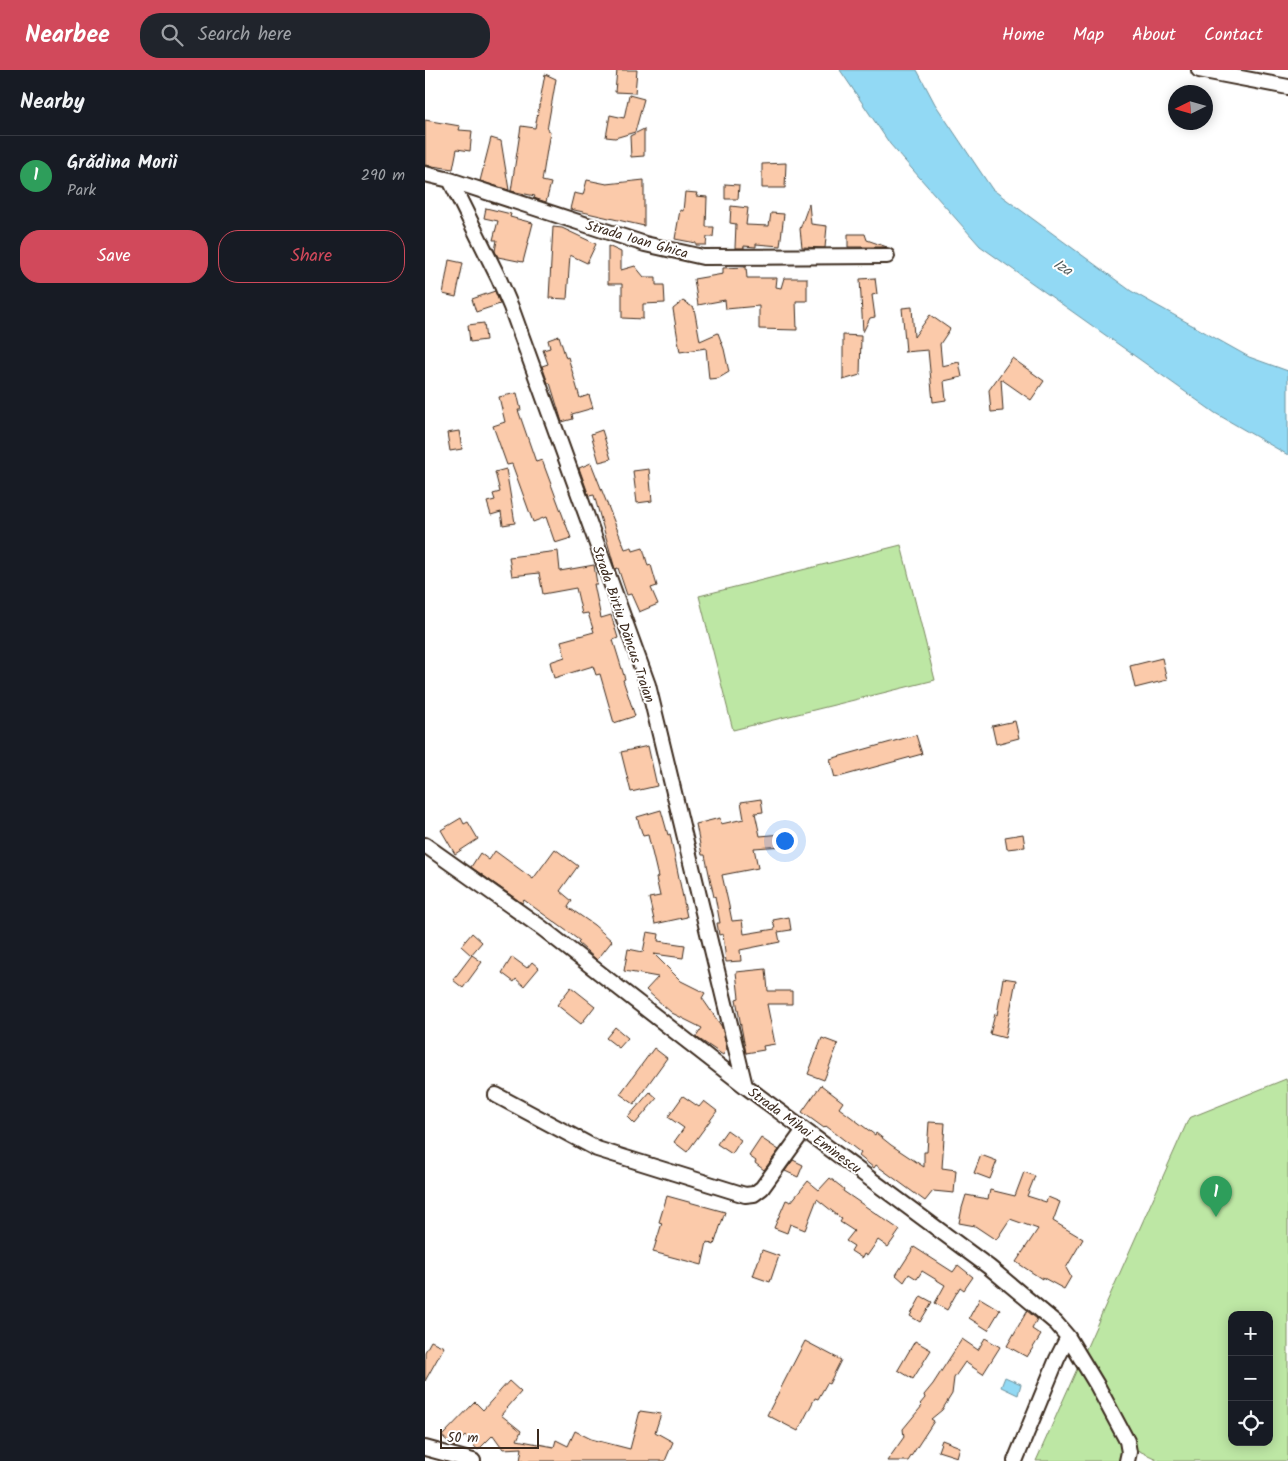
<!DOCTYPE html>
<meta charset="utf-8">
<style>
:root{--surface:#171b24;--page:#20242c;--text:#f1f3f6;--muted:#9ea1a6;--line:#363941;--accent:#d1495b}
body{margin:0;font-family:Kalam,sans-serif;background:var(--page);color:var(--text)}
.controls{position:absolute;right:15px;bottom:15px;display:grid;overflow:hidden;border-radius:10px;box-shadow:0 2px 12px #0003}
.controls button{width:45px;height:45px;display:grid;place-items:center;padding:0;border:0;border-bottom:1px solid var(--line);background:var(--surface);color:var(--text);font:25px sans-serif}
.compass{position:absolute;left:743px;top:15px;width:45px;height:45px;border-radius:50%;background:var(--surface);box-shadow:0 2px 12px #0003;rotate:265deg}
.scale{position:absolute;left:15px;bottom:12px;width:99px;box-sizing:border-box;padding-left:5px;border:2px solid #3b2a1e;border-top:0;font-size:14px;line-height:18px;white-space:nowrap;color:#3b2a1e;-webkit-text-stroke:4px #fff;paint-order:stroke}
.you{position:absolute;left:359px;top:770px;width:18px;height:18px;margin:-12px;border:4px solid #fff;border-radius:50%;background:#1a73e8;box-shadow:0 0 0 8px #1a73e833}
.badge{display:grid;place-items:center;width:32px;height:32px;border-radius:50%;background:var(--accent);color:#fff;font-size:16px;font-weight:700}
.pin{position:absolute;translate:-50% -41px;filter:drop-shadow(0 1px 2px #0008)}
.pin::after{content:'';position:absolute;top:26px;width:18px;height:15px;background:inherit;clip-path:polygon(0 0,100% 0,50% 100%)}
.list{margin:0;padding:0;list-style:none}
h2{display:flex;justify-content:space-between;align-items:center;height:65px;margin:0;padding:0 20px;font-size:21px}
h2 small{font-size:16px;font-weight:400;color:var(--muted)}
.list li{display:grid;grid-template-columns:32px 1fr auto;gap:15px;align-items:center;box-sizing:border-box;height:80px;padding:0 20px;border-top:1px solid var(--line)}
.list b{display:block;font-size:19px;white-space:nowrap}
.list p{margin:0;font-size:16px;white-space:nowrap;color:var(--muted)}
.list em{font-size:16px;font-style:normal;color:var(--muted)}
.actions{display:flex;gap:10px;padding:15px 20px}
.actions a{flex:1;padding:11px 0;border:1px solid var(--accent);border-radius:20px;text-align:center;font-size:18px;color:var(--accent)}
.actions .main{background:var(--accent);color:#fff}
.icon{flex:none;width:28px;height:28px;fill:none;stroke:currentColor;stroke-width:2;stroke-linecap:round;stroke-linejoin:round}
.map{position:relative;flex:none;width:863px;height:1391px;overflow:hidden}
header{display:flex;align-items:center;gap:30px;box-sizing:border-box;height:70px;padding:0 25px;background:var(--accent);color:#fff}
header strong{font-size:24px}
nav{display:flex;gap:28px;margin-inline-start:auto;font-size:18px}
.search{width:350px;height:45px;background:var(--page);display:flex;align-items:center;gap:12px;box-sizing:border-box;padding:0 18px;border-radius:20px;color:var(--muted);font-size:19px}
main{display:flex}
aside{flex:1;background:var(--surface)}
.map>svg:first-child{display:block}
.green{fill:#bde7a4;stroke:#7c8861;fill-rule:evenodd}
.water{fill:#92d9f4;stroke:#6f939e}
.building{fill:#fbcaaa;stroke:#3b2a1e}
.lines{fill:none;stroke-linecap:round;stroke-linejoin:round}
.street-casing{stroke:#3b2a1e;stroke-width:18}
.street{stroke:#fff;stroke-width:14}
.labels{text-anchor:middle;stroke-width:4;stroke-linejoin:round;paint-order:stroke}
.street-label{font-size:14px;fill:#3b2a1e;stroke:#fff}
.water-label{font-size:15px;font-style:italic;fill:#555f5e;stroke:#fff}
</style>
<header>
<strong>Nearbee</strong>
<div class="search"><svg class="icon" aria-label="search" viewBox="0 0 24 24"><circle cx="10" cy="10" r="6"/><path d="M15 15l6 6"/></svg>Search here</div>
<nav><a>Home</a><a>Map</a><a>About</a><a>Contact</a></nav>
</header>
<main>
<aside>
<h2>Nearby<small></small></h2>
<ul class="list">
<li><span class="badge" style="background:#2e9e5b">1</span><div><b>Grădina Morii</b><p>Park</p></div><em>290 m</em></li>
</ul>
<div class="actions"><a class="main">Save</a><a>Share</a></div>
</aside>
<div class="map">
<svg width="863" height="1391" viewBox="0 0 863 1391">
<rect width="100%" height="100%" fill="#fff"/>
<filter id="ink" filterUnits="userSpaceOnUse"><feTurbulence type="fractalNoise" baseFrequency=".02" numOctaves="2"/><feDisplacementMap in="SourceGraphic" scale="10" xChannelSelector="R" yChannelSelector="G"/><feConvolveMatrix kernelMatrix="1 2 1 2 8 2 1 2 1" color-interpolation-filters="sRGB"/></filter>
<g filter="url(#ink)">
<path class="green" d="M 476,475 L 510,610 L 308,660 L 274,526 Z
M 861,1009 L 863,1016 L 863,1391 L 736,1391 L 712,1380 L 707,1391 L 611,1391 L 764,1048 ZM 807,1245 L 844,1245 L 844,1372 L 807,1372 Z"/>
<path class="water" d="M 415,0 L 492,0 L 510,34 L 567,119 L 706,221 L 824,287 L 863,301 L 863,385 L 790,343 L 555,176 L 465,74 Z
M 580,1307 L 596,1314 L 593,1325 L 576,1317 Z"/>
<path class="building" d="M 192,0 L 212,0 L 210,23 L 190,22 Z
M 120,4 L 131,9 L 122,60 L 125,61 L 117,111 L 126,113 L 121,132 L 109,128 L 110,126 L 86,121 L 96,56 L 110,58 Z
M 204,25 L 219,29 L 210,62 L 190,68 L 181,67 L 185,45 L 199,48 Z
M 0,50 L 35,56 L 34,60 L 47,61 L 45,81 L 32,79 L 28,99 L 0,95 Z
M 219,59 L 219,86 L 206,87 L 205,66 Z
M 66,68 L 76,71 L 84,120 L 55,111 Z
M 361,93 L 360,118 L 337,118 L 337,94 Z
M 162,110 L 182,114 L 219,110 L 219,156 L 145,139 L 149,123 L 158,125 Z
M 300,114 L 314,115 L 313,129 L 300,129 Z
M 260,122 L 272,123 L 271,126 L 282,127 L 281,157 L 289,157 L 288,167 L 282,167 L 281,175 L 271,175 L 271,173 L 250,169 L 255,140 L 258,141 Z
M 384,134 L 386,154 L 402,156 L 400,178 L 377,177 L 375,159 Z
M 306,136 L 323,138 L 321,155 L 344,156 L 346,143 L 359,144 L 355,176 L 331,174 L 331,177 L 319,176 L 319,178 L 310,178 L 311,154 L 305,153 Z
M 61,138 L 86,144 L 85,147 L 108,153 L 98,192 L 73,187 L 70,181 L 72,170 L 68,170 L 73,151 L 59,148 Z
M 128,157 L 137,158 L 171,174 L 162,193 L 145,185 L 142,229 L 124,228 Z
M 423,164 L 440,164 L 442,170 L 462,177 L 423,177 Z
M 183,176 L 196,182 L 196,200 L 210,196 L 219,207 L 231,207 L 231,215 L 239,215 L 240,233 L 218,234 L 218,249 L 197,248 L 197,214 L 183,214 Z
M 24,190 L 38,193 L 31,227 L 18,224 Z
M 321,197 L 322,208 L 352,208 L 351,217 L 356,218 L 359,208 L 382,208 L 382,231 L 371,231 L 372,260 L 334,259 L 334,236 L 301,239 L 300,230 L 273,235 L 269,209 L 298,204 L 298,198 Z
M 450,208 L 452,224 L 447,225 L 450,247 L 445,248 L 438,262 L 435,209 Z
M 70,221 L 75,234 L 51,242 L 47,229 Z
M 258,231 L 269,238 L 275,271 L 293,263 L 299,279 L 304,302 L 294,308 L 284,309 L 281,278 L 255,282 L 248,239 Z
M 487,237 L 489,267 L 505,245 L 525,259 L 515,274 L 517,296 L 534,292 L 537,307 L 519,311 L 521,330 L 508,332 L 503,280 L 479,282 L 481,281 L 477,238 Z
M 59,253 L 61,270 L 45,272 L 43,255 Z
M 418,265 L 436,266 L 435,305 L 418,310 Z
M 134,266 L 141,288 L 143,287 L 155,328 L 164,325 L 168,338 L 147,344 L 148,349 L 137,352 L 125,313 L 123,313 L 117,296 L 123,294 L 118,280 L 125,278 L 123,270 Z
M 587,288 L 619,311 L 606,330 L 576,309 L 578,341 L 566,342 L 564,320 Z
M 92,323 L 96,340 L 93,340 L 111,392 L 117,390 L 146,468 L 130,473 L 121,447 L 108,452 L 87,394 L 82,395 L 68,356 L 80,352 L 74,327 Z
M 177,360 L 186,389 L 174,392 L 166,364 Z
M 34,361 L 37,379 L 25,381 L 22,363 Z
M 166,393 L 200,479 L 207,477 L 208,481 L 218,478 L 223,496 L 226,495 L 232,516 L 226,518 L 233,534 L 214,542 L 206,524 L 202,525 L 193,498 L 190,499 L 169,425 L 164,426 L 154,398 Z
M 81,399 L 90,453 L 78,455 L 76,442 L 66,445 L 62,432 L 70,430 L 68,424 L 75,422 L 70,402 Z
M 224,399 L 227,431 L 212,433 L 208,401 Z
M 133,481 L 135,501 L 169,495 L 172,514 L 169,514 L 176,548 L 186,545 L 193,568 L 188,570 L 200,609 L 198,610 L 210,646 L 189,653 L 175,604 L 171,605 L 168,596 L 129,608 L 125,592 L 140,587 L 136,571 L 169,562 L 163,543 L 157,544 L 151,518 L 118,524 L 114,503 L 87,506 L 84,487 Z
M 737,588 L 742,610 L 710,618 L 705,596 Z
M 590,651 L 594,668 L 571,674 L 567,656 Z
M 491,665 L 497,684 L 410,708 L 405,689 Z
M 223,676 L 232,716 L 206,722 L 196,682 Z
M 336,729 L 338,742 L 330,743 L 335,766 L 358,764 L 359,776 L 329,778 L 333,798 L 297,805 L 304,836 L 307,851 L 317,850 L 319,864 L 350,859 L 348,850 L 364,847 L 366,860 L 353,862 L 355,872 L 315,880 L 316,891 L 301,892 L 298,864 L 294,865 L 292,853 L 295,853 L 290,826 L 289,827 L 280,785 L 277,785 L 271,754 L 295,748 L 296,754 L 319,749 L 316,732 Z
M 236,740 L 243,765 L 245,764 L 262,847 L 230,854 L 224,828 L 235,826 L 231,808 L 233,807 L 223,765 L 218,766 L 212,747 Z
M 36,748 L 39,754 L 43,752 L 53,769 L 30,784 L 16,760 Z
M 598,764 L 600,777 L 582,779 L 580,767 Z
M 130,779 L 153,796 L 135,821 L 147,831 L 143,837 L 169,855 L 187,871 L 172,890 L 153,873 L 155,871 L 139,859 L 99,830 L 97,833 L 46,797 L 55,783 L 64,790 L 70,781 L 108,809 Z
M 222,862 L 234,864 L 233,871 L 260,875 L 258,888 L 229,884 L 256,911 L 280,923 L 277,928 L 297,957 L 302,978 L 298,985 L 271,967 L 277,958 L 247,943 L 221,920 L 233,907 L 199,901 L 203,879 L 218,882 Z
M 47,863 L 57,872 L 46,885 L 36,876 Z
M 47,885 L 57,892 L 38,918 L 28,910 Z
M 87,887 L 102,898 L 107,892 L 114,898 L 99,916 L 91,909 L 89,912 L 77,903 Z
M 341,899 L 343,921 L 367,921 L 367,934 L 342,934 L 350,974 L 338,976 L 339,980 L 321,983 L 311,929 L 314,928 L 311,902 Z
M 578,908 L 591,910 L 580,968 L 565,964 L 570,944 L 572,945 Z
M 146,917 L 170,936 L 156,954 L 132,935 Z
M 190,957 L 203,968 L 194,978 L 181,968 Z
M 397,968 L 413,974 L 399,1010 L 383,1004 Z
M 229,978 L 242,988 L 209,1034 L 195,1024 Z
M 396,1015 L 418,1032 L 414,1038 L 450,1065 L 451,1063 L 466,1075 L 499,1097 L 499,1082 L 502,1082 L 504,1052 L 520,1053 L 517,1098 L 531,1100 L 529,1123 L 508,1121 L 500,1131 L 451,1095 L 449,1098 L 434,1086 L 436,1083 L 401,1056 L 399,1058 L 377,1042 Z
M 225,1022 L 232,1028 L 210,1054 L 203,1047 Z
M 258,1026 L 274,1037 L 279,1031 L 292,1041 L 262,1082 L 249,1072 L 259,1058 L 243,1047 Z
M 302,1060 L 316,1070 L 307,1084 L 292,1074 Z
M 336,1068 L 354,1080 L 339,1100 L 330,1093 L 331,1091 L 324,1086 Z
M 556,1085 L 572,1091 L 565,1109 L 549,1103 Z
M 368,1090 L 378,1095 L 373,1107 L 360,1101 Z
M 599,1102 L 610,1106 L 602,1126 L 621,1132 L 623,1127 L 635,1132 L 628,1151 L 658,1169 L 641,1198 L 646,1207 L 639,1219 L 617,1207 L 617,1209 L 591,1192 L 613,1159 L 585,1149 L 571,1170 L 550,1156 L 534,1153 L 537,1138 L 541,1125 L 563,1129 L 565,1120 L 590,1126 Z
M 405,1108 L 419,1119 L 418,1121 L 475,1160 L 463,1177 L 453,1170 L 442,1186 L 439,1184 L 437,1188 L 426,1181 L 429,1176 L 421,1171 L 429,1161 L 415,1152 L 417,1149 L 392,1129 L 380,1160 L 365,1154 L 362,1163 L 349,1158 L 361,1130 L 366,1132 L 383,1111 L 394,1120 Z
M 242,1126 L 300,1142 L 289,1175 L 282,1172 L 277,1195 L 228,1182 L 237,1153 L 234,1152 Z
M 489,1177 L 528,1202 L 533,1195 L 548,1207 L 539,1220 L 535,1217 L 522,1240 L 510,1233 L 520,1215 L 497,1201 L 492,1209 L 484,1204 L 479,1212 L 471,1205 Z
M 337,1180 L 354,1186 L 345,1212 L 328,1206 Z
M 496,1226 L 507,1232 L 495,1252 L 485,1246 Z
M 555,1228 L 575,1240 L 563,1260 L 544,1248 Z
M 602,1241 L 612,1249 L 607,1259 L 616,1265 L 602,1287 L 582,1276 Z
M 560,1268 L 575,1277 L 558,1304 L 540,1292 L 529,1308 L 527,1324 L 517,1340 L 506,1349 L 509,1351 L 483,1391 L 462,1391 L 479,1367 L 478,1359 L 497,1336 L 495,1334 L 500,1328 L 499,1325 L 508,1314 L 537,1269 L 553,1280 Z
M 6,1271 L 19,1277 L 0,1311 L 0,1282 Z
M 380,1271 L 416,1290 L 404,1314 L 402,1313 L 393,1329 L 390,1328 L 373,1361 L 342,1345 Z
M 490,1271 L 506,1280 L 488,1309 L 473,1300 Z
M 84,1311 L 96,1322 L 76,1345 L 96,1361 L 92,1370 L 129,1377 L 131,1370 L 143,1376 L 150,1361 L 166,1369 L 205,1379 L 215,1341 L 236,1344 L 230,1362 L 248,1372 L 240,1391 L 95,1391 L 97,1378 L 78,1379 L 68,1365 L 53,1380 L 40,1366 L 29,1377 L 17,1366 L 50,1332 L 58,1340 Z
M 517,1370 L 535,1377 L 532,1387 L 513,1381 Z"/>
<g class="lines">
<g class="street-casing">
<path id="street" d="M 774,0 L 863,17
M 0,104 L 25,110 L 220,174 L 278,187 L 462,186
M 25,110 L 74,209 L 86,237 L 223,615 L 320,1016
M 0,775 L 117,858 L 320,1016 L 564,1197 L 631,1253 L 643,1267 L 672,1315 L 702,1371 L 704,1382 L 702,1391
M 71,1025 L 172,1079 L 320,1125 L 329,1124 L 337,1118 L 379,1060
M 0,1378 L 48,1391
M 590,1391 L 632,1289 L 643,1267"/>
</g>
<use href="#street" class="street"/>
</g>
</g>
<g class="labels">
<g class="street-label">
<text transform="translate(212 169) rotate(16)" y="5">Strada Ioan Ghica</text>
<text transform="translate(199 554) rotate(71)" y="5">Strada Birtiu Dăncus Traian</text>
<text transform="translate(380 1060) rotate(36)" y="5">Strada Mihai Eminescu</text>
</g>
<g class="water-label">
<text transform="translate(638 197) rotate(32)" y="5">Iza</text>
</g>
</g>
</svg>
<div class="controls">
<button>+</button>
<button>−</button>
<button><svg class="icon" aria-label="locate" viewBox="0 0 24 24"><circle cx="12" cy="12" r="6"/><path d="M12 2v4M12 18v4M2 12h4M18 12h4"/></svg></button>
</div>
<svg class="compass" viewBox="-18 -18 36 36"><path d="M0-13l5 13h-10z" fill="#e53935"/><path d="M0 13l5-13h-10z" fill="#9ea1a6"/></svg>
<div class="scale">50 m</div>
<div class="you"></div>
<div class="pin badge" style="left:791px;top:1147px;background:#2e9e5b">1</div>
</div>
</main>
